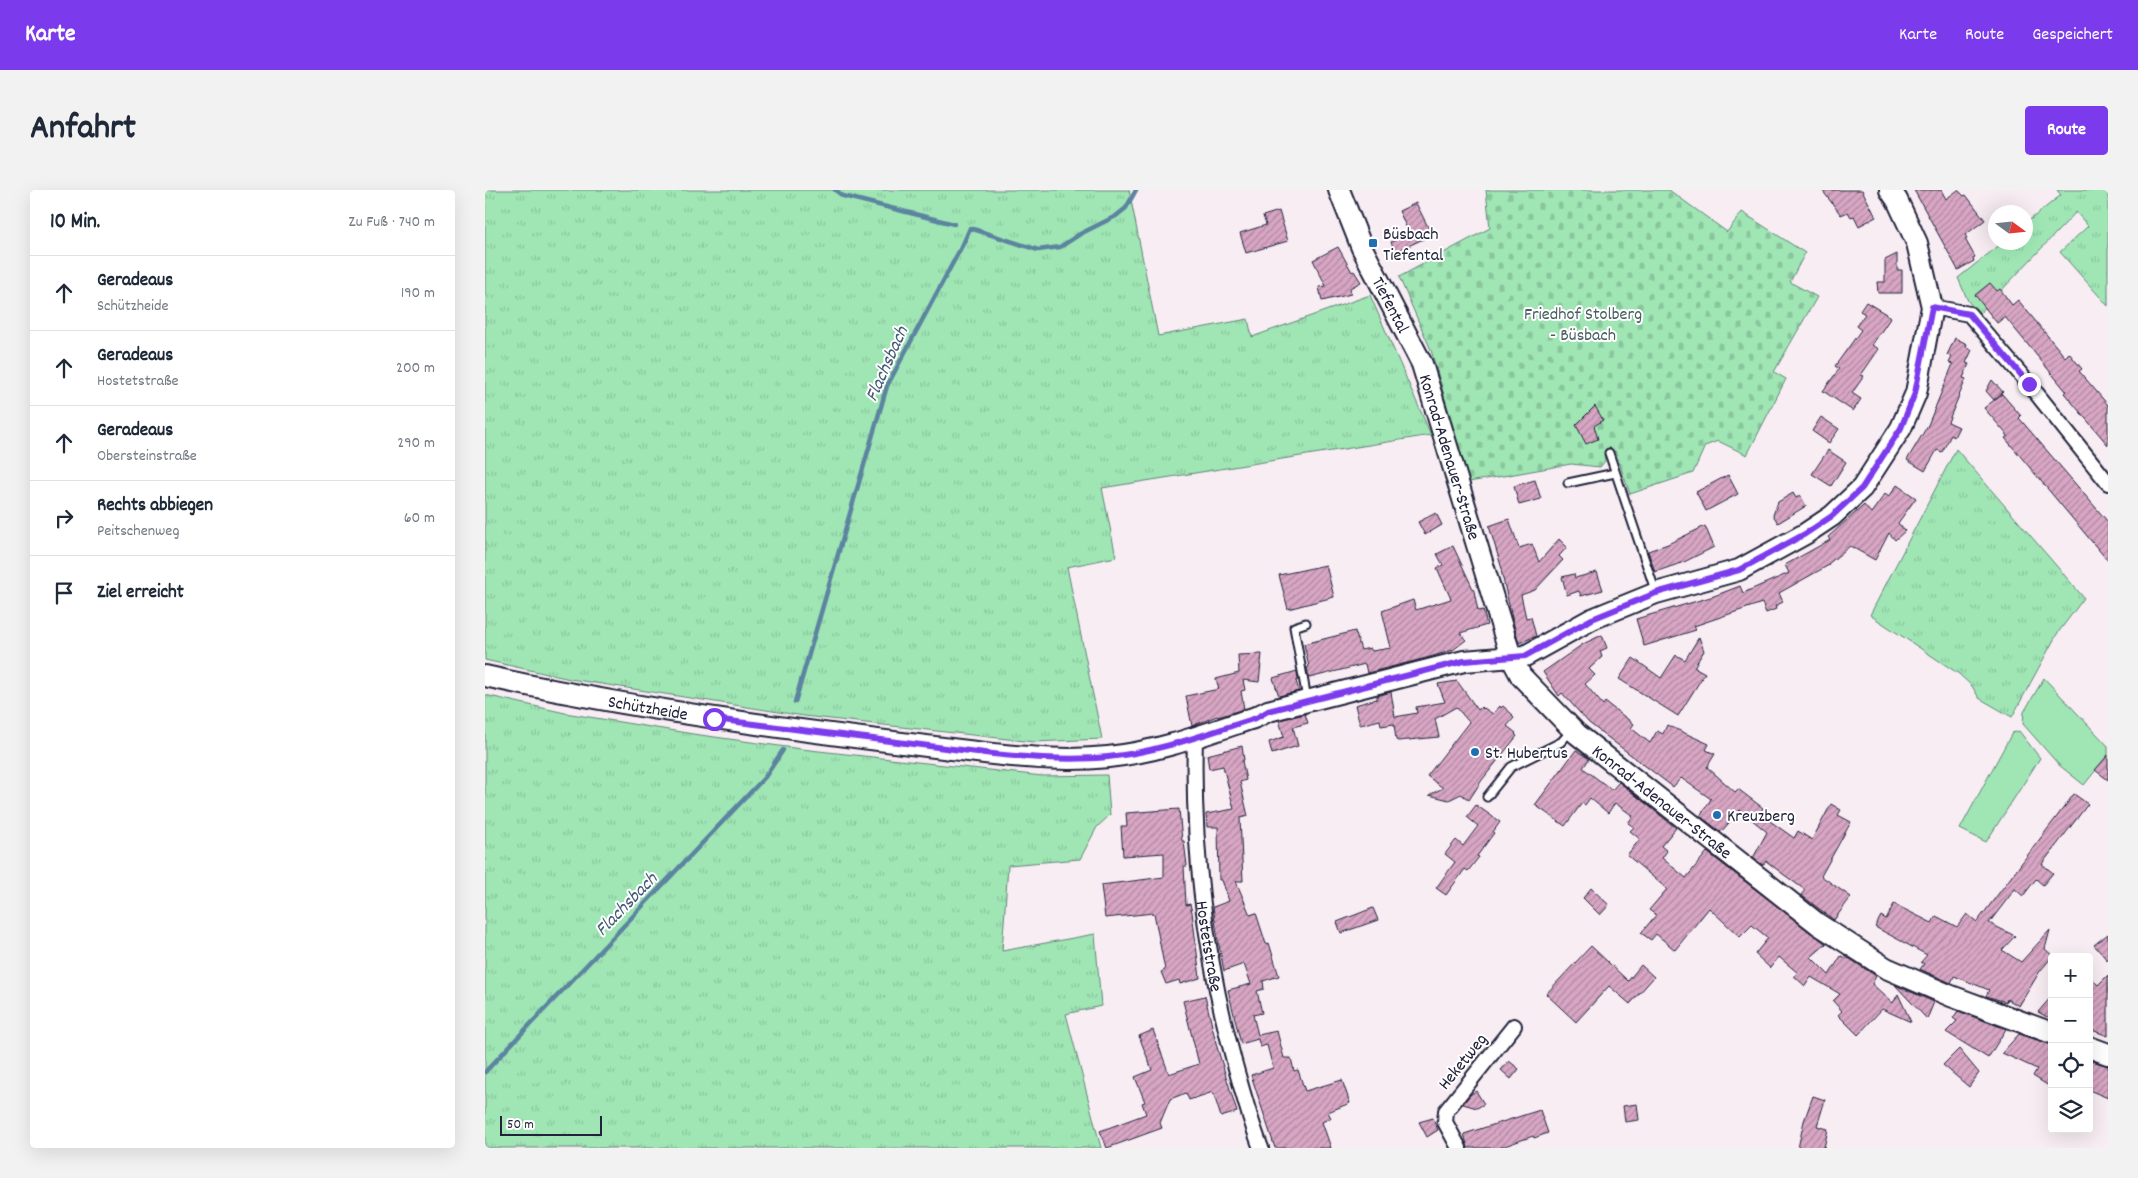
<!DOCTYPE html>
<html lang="de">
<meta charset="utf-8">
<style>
:root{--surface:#fff;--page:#f2f2f3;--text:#1f2937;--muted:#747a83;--line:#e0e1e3;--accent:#7c3aed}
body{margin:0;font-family:Dekko,sans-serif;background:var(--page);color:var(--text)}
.controls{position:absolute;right:15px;bottom:15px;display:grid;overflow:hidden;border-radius:5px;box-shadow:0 5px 20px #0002}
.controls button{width:45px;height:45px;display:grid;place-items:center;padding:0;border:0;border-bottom:1px solid var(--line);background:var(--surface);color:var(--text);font:25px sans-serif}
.compass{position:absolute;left:1503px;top:15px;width:45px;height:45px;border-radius:50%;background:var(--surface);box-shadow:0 5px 20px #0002;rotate:105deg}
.scale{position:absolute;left:15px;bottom:12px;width:102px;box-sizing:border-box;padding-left:5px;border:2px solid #22223b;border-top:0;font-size:14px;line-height:18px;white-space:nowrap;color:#22223b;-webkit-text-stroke:4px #fff;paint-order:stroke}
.stop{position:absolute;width:15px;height:15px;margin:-11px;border:4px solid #7c3aed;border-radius:50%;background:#fff}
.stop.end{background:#7c3aed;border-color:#fff;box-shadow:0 1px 5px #0008}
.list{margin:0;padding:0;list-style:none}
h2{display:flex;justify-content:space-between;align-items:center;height:65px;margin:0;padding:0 20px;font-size:21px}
h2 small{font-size:16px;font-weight:400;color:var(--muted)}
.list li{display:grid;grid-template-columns:32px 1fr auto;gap:15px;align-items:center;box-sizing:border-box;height:75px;padding:0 20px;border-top:1px solid var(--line)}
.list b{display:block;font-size:19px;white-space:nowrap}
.list p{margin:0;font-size:16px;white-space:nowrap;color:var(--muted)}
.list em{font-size:16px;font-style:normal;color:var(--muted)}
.icon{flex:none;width:28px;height:28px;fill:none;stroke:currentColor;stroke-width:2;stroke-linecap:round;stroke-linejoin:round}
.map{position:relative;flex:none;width:1623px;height:958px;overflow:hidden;border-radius:5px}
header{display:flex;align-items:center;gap:30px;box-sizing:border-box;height:70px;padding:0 25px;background:var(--accent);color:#fff}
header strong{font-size:24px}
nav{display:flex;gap:28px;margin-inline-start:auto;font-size:18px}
.intro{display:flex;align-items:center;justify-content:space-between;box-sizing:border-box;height:120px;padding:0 30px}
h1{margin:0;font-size:35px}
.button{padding:12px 22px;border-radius:5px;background:var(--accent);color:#fff;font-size:18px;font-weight:700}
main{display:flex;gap:30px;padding:0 30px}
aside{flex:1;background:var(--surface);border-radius:5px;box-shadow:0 5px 20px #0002}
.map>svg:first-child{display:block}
.grass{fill:url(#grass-tufts);stroke:#608478}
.cemetery{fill:url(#cemetery-stones);stroke:#608478}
.pitch{fill:#9fe6b4;stroke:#608478}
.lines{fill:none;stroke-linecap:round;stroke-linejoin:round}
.stream{stroke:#5c84a0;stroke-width:4.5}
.building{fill:url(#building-hatch);stroke:#22223b}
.lane-casing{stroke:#22223b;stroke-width:11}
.street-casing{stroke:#22223b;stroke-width:18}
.secondary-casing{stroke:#22223b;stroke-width:24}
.lane{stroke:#fff;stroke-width:7}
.street{stroke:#fff;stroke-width:14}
.secondary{stroke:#fff;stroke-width:20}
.route{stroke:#7c3aed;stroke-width:6}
.poi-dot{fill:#1f6fb2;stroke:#fff;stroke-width:2}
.labels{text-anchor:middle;stroke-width:4;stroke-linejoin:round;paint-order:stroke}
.poi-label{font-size:18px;fill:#22223b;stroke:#fff;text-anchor:start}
.street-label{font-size:18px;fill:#22223b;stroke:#fff}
.park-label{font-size:18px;fill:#485d5f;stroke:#fff}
.water-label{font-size:19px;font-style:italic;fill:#445b76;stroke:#fff}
</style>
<header>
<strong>Karte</strong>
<nav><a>Karte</a><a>Route</a><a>Gespeichert</a></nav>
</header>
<div class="intro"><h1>Anfahrt</h1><a class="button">Route</a></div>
<main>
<aside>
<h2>10 Min.<small>Zu Fuß · 740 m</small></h2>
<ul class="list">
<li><svg class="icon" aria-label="ahead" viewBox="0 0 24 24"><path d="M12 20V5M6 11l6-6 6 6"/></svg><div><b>Geradeaus</b><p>Schützheide</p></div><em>190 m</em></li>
<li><svg class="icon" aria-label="ahead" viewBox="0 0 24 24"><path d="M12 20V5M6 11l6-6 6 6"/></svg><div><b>Geradeaus</b><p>Hostetstraße</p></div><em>200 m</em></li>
<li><svg class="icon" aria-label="ahead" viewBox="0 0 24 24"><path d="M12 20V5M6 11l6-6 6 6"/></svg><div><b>Geradeaus</b><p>Obersteinstraße</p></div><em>290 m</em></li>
<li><svg class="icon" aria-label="right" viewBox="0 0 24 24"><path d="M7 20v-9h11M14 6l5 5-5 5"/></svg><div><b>Rechts abbiegen</b><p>Peitschenweg</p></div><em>60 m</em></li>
<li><svg class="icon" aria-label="arrive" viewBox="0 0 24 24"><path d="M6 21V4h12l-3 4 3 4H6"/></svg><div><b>Ziel erreicht</b></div></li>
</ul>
</aside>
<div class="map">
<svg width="1623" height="958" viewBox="0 0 1623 958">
<defs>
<pattern id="grass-tufts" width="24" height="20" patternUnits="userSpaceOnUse" patternTransform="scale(1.25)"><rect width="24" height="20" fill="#9fe6b4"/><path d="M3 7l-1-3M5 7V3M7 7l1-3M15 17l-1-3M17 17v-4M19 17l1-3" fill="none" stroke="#89c59c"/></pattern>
<pattern id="cemetery-stones" width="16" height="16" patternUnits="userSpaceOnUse" patternTransform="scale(1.25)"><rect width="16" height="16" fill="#9fe6b4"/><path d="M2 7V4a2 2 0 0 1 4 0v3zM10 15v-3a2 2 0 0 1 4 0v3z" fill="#89c59c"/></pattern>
<pattern id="building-hatch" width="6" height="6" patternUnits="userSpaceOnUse" patternTransform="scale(1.25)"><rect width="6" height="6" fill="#d8a6c4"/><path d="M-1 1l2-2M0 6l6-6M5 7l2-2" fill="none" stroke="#af87a0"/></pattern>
</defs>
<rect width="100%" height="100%" fill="#f7edf3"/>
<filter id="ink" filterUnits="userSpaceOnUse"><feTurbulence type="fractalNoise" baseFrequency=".02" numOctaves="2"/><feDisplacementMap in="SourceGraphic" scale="10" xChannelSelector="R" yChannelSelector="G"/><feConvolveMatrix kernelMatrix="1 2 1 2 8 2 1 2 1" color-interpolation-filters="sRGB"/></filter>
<g filter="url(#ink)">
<path class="grass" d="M 0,0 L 644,0 L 673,146 L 763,129 L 767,147 L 885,105 L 946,245 L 617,298 L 631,367 L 582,377 L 617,549 L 549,552 L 319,526 L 85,489 L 0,470 Z
M 1572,0 L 1623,0 L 1623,116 L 1575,62 L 1603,36 L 1591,22 L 1494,124 L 1483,111 L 1473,88 L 1517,53 L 1540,52 L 1541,33 L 1576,5 Z
M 1471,259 L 1599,408 L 1572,444 L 1527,527 L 1494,508 L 1487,496 L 1474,484 L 1385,425 Z
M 0,505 L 80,523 L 208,544 L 316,559 L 557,586 L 622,585 L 625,625 L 612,637 L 595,669 L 523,675 L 517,761 L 610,744 L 616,816 L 581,824 L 616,958 L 0,958 Z"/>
<path class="cemetery" d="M 1001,0 L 1184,0 L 1242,42 L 1257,22 L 1320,63 L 1305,92 L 1332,107 L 1289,182 L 1301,189 L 1262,265 L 1233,251 L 1220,256 L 1208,283 L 1145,304 L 1130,261 L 1119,265 L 1120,271 L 1115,277 L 1086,274 L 984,292 L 946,160 L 914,87 L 1005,38 Z"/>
<path class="pitch" d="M 1559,488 L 1623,556 L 1623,565 L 1599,595 L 1574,575 L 1538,534 L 1539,522 Z
M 1534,541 L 1555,568 L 1501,652 L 1475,639 L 1527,543 Z"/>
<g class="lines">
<path class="stream" d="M 350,0 L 358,6 L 469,34
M 310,512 L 402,196 L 479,52 L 485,38 L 553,60 L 575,57 L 595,44 L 631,26 L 641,18 L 651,0
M 0,882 L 280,587 L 298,560"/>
</g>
<path class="building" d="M 1337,0 L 1377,0 L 1391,27 L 1374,36 L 1369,26 L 1366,27 L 1363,22 L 1356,25 Z
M 1429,0 L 1456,0 L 1461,9 L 1473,0 L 1479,6 L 1481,5 L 1500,30 L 1480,45 L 1482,48 L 1480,49 L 1490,67 L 1488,68 L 1489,71 L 1473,80 Z
M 931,13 L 947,45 L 910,62 L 906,52 L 924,43 L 914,21 Z
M 794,21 L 803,51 L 761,63 L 755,43 L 781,35 L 778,26 Z
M 853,57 L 867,82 L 869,81 L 876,92 L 865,98 L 866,104 L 837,111 L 834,97 L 841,96 L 828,70 Z
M 1412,64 L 1412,80 L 1417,80 L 1417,103 L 1393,103 L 1392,92 L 1400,92 L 1400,70 Z
M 1505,93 L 1512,101 L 1515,99 L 1527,115 L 1533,110 L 1580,167 L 1584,163 L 1597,179 L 1594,181 L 1623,215 L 1623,255 L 1579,203 L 1581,201 L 1520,127 L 1512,133 L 1490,105 Z
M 1381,112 L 1406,127 L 1387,155 L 1394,159 L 1376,185 L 1379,186 L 1367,203 L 1376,209 L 1368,221 L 1338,201 L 1354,179 L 1350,176 L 1376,140 L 1371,136 L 1380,124 L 1375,121 Z
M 1470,148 L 1482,154 L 1481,157 L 1487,160 L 1481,173 L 1484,174 L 1478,188 L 1481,189 L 1463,232 L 1474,237 L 1469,247 L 1466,245 L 1457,262 L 1452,260 L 1440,281 L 1422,270 L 1443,235 L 1468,174 L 1464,173 L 1467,167 L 1462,165 Z
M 1507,190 L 1518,202 L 1509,210 L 1501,201 Z
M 1517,204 L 1536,226 L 1534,228 L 1623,332 L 1623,371 L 1520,248 L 1523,246 L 1499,218 Z
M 1110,216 L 1118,230 L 1109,236 L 1113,249 L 1101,254 L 1091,235 Z
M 1336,227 L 1354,239 L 1344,253 L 1327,241 Z
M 1343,260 L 1361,272 L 1346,296 L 1327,284 Z
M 1243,285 L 1253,304 L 1221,321 L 1211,302 Z
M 1050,290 L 1056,309 L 1034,315 L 1029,296 Z
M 1412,295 L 1431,308 L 1413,333 L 1420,341 L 1410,350 L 1404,343 L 1390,370 L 1365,356 L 1343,374 L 1344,375 L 1294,403 L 1298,412 L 1290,416 L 1291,419 L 1281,423 L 1277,413 L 1209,436 L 1211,440 L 1159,456 L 1151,429 L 1229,406 L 1255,396 L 1258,403 L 1304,383 L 1300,375 L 1345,350 L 1343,347 L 1379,315 L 1386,323 L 1400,304 L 1404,307 Z
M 1308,303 L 1311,308 L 1315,305 L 1321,316 L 1293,333 L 1288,325 L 1293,312 Z
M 951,323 L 957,335 L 940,345 L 933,332 Z
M 1024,329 L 1034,358 L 1047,354 L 1054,372 L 1074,349 L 1082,357 L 1074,366 L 1078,370 L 1050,400 L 1036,405 L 1041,428 L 1046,427 L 1051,446 L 1034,453 L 1027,428 L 1016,380 L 1017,379 L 1004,336 Z
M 1220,336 L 1229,357 L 1199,372 L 1170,382 L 1163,361 L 1183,354 Z
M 968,356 L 989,401 L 993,421 L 998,420 L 1002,435 L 975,443 L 981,450 L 968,460 L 945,467 L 882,483 L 880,474 L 824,488 L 822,478 L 824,477 L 819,454 L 870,441 L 876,460 L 885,458 L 887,461 L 906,458 L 897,421 L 928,410 L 931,420 L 966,409 L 952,378 L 958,375 L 952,364 Z
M 841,375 L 849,407 L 803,419 L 794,385 Z
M 1112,382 L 1118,400 L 1096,406 L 1094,401 L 1082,405 L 1077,387 L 1089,384 L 1090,388 Z
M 1117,445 L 1122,458 L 1115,461 L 1117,467 L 1104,479 L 1110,485 L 1100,494 L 1118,515 L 1120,512 L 1149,534 L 1146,538 L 1165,553 L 1172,541 L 1178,544 L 1182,535 L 1224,554 L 1221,560 L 1230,564 L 1222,577 L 1250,602 L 1253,599 L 1278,618 L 1275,624 L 1309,648 L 1313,641 L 1327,650 L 1346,614 L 1356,620 L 1353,625 L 1366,632 L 1336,686 L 1366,707 L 1349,730 L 1316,705 L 1320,700 L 1298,684 L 1281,671 L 1278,675 L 1268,668 L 1282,642 L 1255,620 L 1236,642 L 1215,626 L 1226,609 L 1196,588 L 1188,597 L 1104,533 L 1077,503 L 1074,506 L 1058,482 L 1098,454 Z
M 1214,447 L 1219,461 L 1209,477 L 1220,483 L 1193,526 L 1134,489 L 1148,468 L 1176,488 L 1191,465 L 1200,470 Z
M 777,464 L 774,492 L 758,490 L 760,500 L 756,501 L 759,519 L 733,527 L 732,526 L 707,536 L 701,506 L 734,499 L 731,489 L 754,483 L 753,465 Z
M 812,481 L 813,490 L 811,491 L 814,501 L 794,506 L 788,488 Z
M 972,491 L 993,520 L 996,517 L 998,519 L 999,518 L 1008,524 L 1015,516 L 1016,518 L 1018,516 L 1028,525 L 1027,526 L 1029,528 L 1022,536 L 1031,543 L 1030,544 L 1032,546 L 997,590 L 984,610 L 976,604 L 964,610 L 944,605 L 958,598 L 942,586 L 984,532 L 971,517 L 950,529 L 954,547 L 913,551 L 911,550 L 909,534 L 896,536 L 895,530 L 875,535 L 870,515 L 892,509 L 892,506 L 906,502 L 910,527 L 932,523 L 931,517 L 960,512 L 953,494 Z
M 820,524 L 823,533 L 808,537 L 813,556 L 787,564 L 784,552 L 799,547 L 794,530 Z
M 757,556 L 759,570 L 757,571 L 761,590 L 755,592 L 763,626 L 755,628 L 758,691 L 751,691 L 765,725 L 771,723 L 781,754 L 784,753 L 794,786 L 778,791 L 779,799 L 772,801 L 777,823 L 768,825 L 773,845 L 792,841 L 799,868 L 806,868 L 809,881 L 813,880 L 820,901 L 857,890 L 865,913 L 843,922 L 846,928 L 837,932 L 846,958 L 790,958 L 766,885 L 788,878 L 782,855 L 775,857 L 773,849 L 756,854 L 743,800 L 766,794 L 759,774 L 739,781 L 733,750 L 728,717 L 744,711 L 737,690 L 734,690 L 733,637 L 722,637 L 721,624 L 749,619 L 738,576 L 724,579 L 722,565 Z
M 1091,560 L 1104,569 L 1098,578 L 1127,600 L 1134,592 L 1191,638 L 1176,656 L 1182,661 L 1177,668 L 1201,688 L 1222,662 L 1341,754 L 1326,767 L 1344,785 L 1356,766 L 1365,769 L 1391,786 L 1387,794 L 1408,813 L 1413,804 L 1426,832 L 1397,819 L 1373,845 L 1353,825 L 1357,821 L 1348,811 L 1355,804 L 1326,787 L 1320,796 L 1309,786 L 1313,783 L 1294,767 L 1285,778 L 1270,764 L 1283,748 L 1267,735 L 1255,747 L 1224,718 L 1190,760 L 1171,744 L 1166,750 L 1156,743 L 1171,725 L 1164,720 L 1182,699 L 1142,665 L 1155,649 L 1145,641 L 1149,637 L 1143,633 L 1148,626 L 1130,613 L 1123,623 L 1105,608 L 1100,615 L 1097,613 L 1080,636 L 1050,615 Z
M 1623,565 L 1623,590 L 1610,580 Z
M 1589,604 L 1603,614 L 1557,674 L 1568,683 L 1558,695 L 1551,689 L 1538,706 L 1530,699 L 1504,733 L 1530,746 L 1517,760 L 1536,772 L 1565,740 L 1560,759 L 1568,766 L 1555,781 L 1534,816 L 1522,809 L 1521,812 L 1501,806 L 1504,800 L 1469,786 L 1466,793 L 1435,779 L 1439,774 L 1436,772 L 1442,765 L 1390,737 L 1396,726 L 1401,729 L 1409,714 L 1447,733 L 1451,726 L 1472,737 L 1482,724 L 1492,732 Z
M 991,615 L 1015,632 L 1008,642 L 1009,643 L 992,666 L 994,667 L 983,681 L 980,679 L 961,705 L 951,698 L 970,672 L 960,664 L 971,650 L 978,656 L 993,636 L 982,627 Z
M 694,619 L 697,651 L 699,651 L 702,676 L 699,676 L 701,715 L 705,714 L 707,722 L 715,788 L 695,794 L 694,790 L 681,794 L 676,782 L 680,780 L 669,723 L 620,728 L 616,695 L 679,687 L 679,663 L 638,666 L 636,636 L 642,636 L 641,623 Z
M 1106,698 L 1124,715 L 1115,725 L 1098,708 Z
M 888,718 L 893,730 L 856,743 L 852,732 Z
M 1623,744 L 1623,771 L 1609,755 Z
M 1106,756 L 1143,791 L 1156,775 L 1169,787 L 1145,814 L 1124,796 L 1091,832 L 1061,804 Z
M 1623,785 L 1623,846 L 1604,839 L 1604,786 L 1613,795 Z
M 1410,795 L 1449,812 L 1442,829 Z
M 720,806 L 732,857 L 752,922 L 736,927 L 728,902 L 704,910 L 701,903 L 685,909 L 675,933 L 677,938 L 622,958 L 615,941 L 661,924 L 657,913 L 660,912 L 650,887 L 667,880 L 654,846 L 668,840 L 684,884 L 714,874 L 698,811 Z
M 1567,806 L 1567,822 L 1562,827 L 1553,822 Z
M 1473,821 L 1521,839 L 1503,868 L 1461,842 L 1472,831 L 1468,828 Z
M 1534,844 L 1567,855 L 1567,898 L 1548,886 L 1552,879 L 1517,863 Z
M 1474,859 L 1494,883 L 1484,897 L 1458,875 Z
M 1604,870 L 1623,876 L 1623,908 L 1604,900 Z
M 1024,871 L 1034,879 L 1026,889 L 1016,880 Z
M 991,901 L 999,914 L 992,918 L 978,914 L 985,905 Z
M 1328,906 L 1340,910 L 1332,936 L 1343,939 L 1339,958 L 1313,958 L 1319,931 Z
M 1152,914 L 1154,930 L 1140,932 L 1138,916 Z
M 1055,920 L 1063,943 L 1049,948 L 1048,946 L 1014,958 L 983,958 L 979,944 Z
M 948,928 L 953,940 L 942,947 L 934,932 Z"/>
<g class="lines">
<g class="lane-casing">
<path id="lane" d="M 1124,263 L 1170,400
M 1083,293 L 1130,283
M 821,433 L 809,437 L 822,509
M 1002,607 L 1026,577 L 1076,552 L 1087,540"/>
</g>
<g class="street-casing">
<g id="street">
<path d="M 1447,117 L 1484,124 L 1544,194 L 1623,293"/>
<path id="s1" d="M 710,547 C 707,657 720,765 749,871 C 757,900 765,930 776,958"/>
<path d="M 974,958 L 960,932 L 961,921 L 1029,836"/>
</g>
</g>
<g class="secondary-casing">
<g id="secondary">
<path id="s2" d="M 854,0 L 877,58 L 937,174 L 1026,467 L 1036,486 L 1092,544 L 1333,734 L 1401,778 L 1466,806 L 1567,843"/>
<path id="s3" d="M 0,486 C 168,523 338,544 508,564 C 547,568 585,571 623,567 C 674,562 723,543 771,527 L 783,521 L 979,471 L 1040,466 L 1107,429 L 1171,403 L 1254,380 L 1320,344 L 1347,326 L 1377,298 L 1416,238 L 1431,203 L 1447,117 L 1432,53 L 1412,10 L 1405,0"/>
<path d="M 1604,857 L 1623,864"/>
</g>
</g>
<use href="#lane" class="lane"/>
<use href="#street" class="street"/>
<use href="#secondary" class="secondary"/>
</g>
</g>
<g class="lines" filter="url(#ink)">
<path class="route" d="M 229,529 L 508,564 C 546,568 585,571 623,567 C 674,562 723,543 771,528 L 783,521 L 979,471 L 1040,466 L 1107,429 L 1171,403 L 1254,380 L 1320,344 L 1347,326 L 1377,298 L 1416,238 L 1430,203 L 1447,117 L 1484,124 L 1544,194"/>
</g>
<g class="poi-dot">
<rect x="883" y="48" width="10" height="10" rx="2.5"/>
<circle cx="990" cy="562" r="5"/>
<circle cx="1232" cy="625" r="5"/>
</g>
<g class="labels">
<g class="poi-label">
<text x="898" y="49">Büsbach<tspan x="898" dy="21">Tiefental</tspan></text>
<text x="1000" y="568">St. Hubertus</text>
<text x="1242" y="631">Kreuzberg</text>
</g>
<g class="street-label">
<text dy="6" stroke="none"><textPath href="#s2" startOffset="126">Tiefental</textPath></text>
<text dy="6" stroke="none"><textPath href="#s2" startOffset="290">Konrad-Adenauer-Straße</textPath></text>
<text dy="6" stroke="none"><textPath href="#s3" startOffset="166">Schützheide</textPath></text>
<text dy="6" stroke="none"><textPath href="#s2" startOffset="710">Konrad-Adenauer-Straße</textPath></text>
<text dy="6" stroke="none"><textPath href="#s1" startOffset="210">Hostetstraße</textPath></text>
<text transform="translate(977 871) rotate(-51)" y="6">Heketweg</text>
</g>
<g class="park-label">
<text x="1098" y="129">Friedhof Stolberg<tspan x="1098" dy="21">- Büsbach</tspan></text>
</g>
<g class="water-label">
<text transform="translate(400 173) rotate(-66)" y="7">Flachsbach</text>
<text transform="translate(140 713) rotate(-46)" y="7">Flachsbach</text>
</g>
</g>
</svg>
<div class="controls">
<button>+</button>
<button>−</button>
<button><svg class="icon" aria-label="locate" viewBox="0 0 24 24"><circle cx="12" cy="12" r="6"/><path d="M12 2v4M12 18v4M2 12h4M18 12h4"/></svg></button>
<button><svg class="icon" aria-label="layers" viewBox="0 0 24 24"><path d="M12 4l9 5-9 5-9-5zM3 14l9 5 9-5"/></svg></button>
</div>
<svg class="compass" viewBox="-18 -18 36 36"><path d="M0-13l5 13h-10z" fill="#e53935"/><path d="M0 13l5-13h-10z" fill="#747a83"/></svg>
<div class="scale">50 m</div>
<div class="stop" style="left:229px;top:529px"></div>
<div class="stop end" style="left:1544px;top:194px"></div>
</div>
</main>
